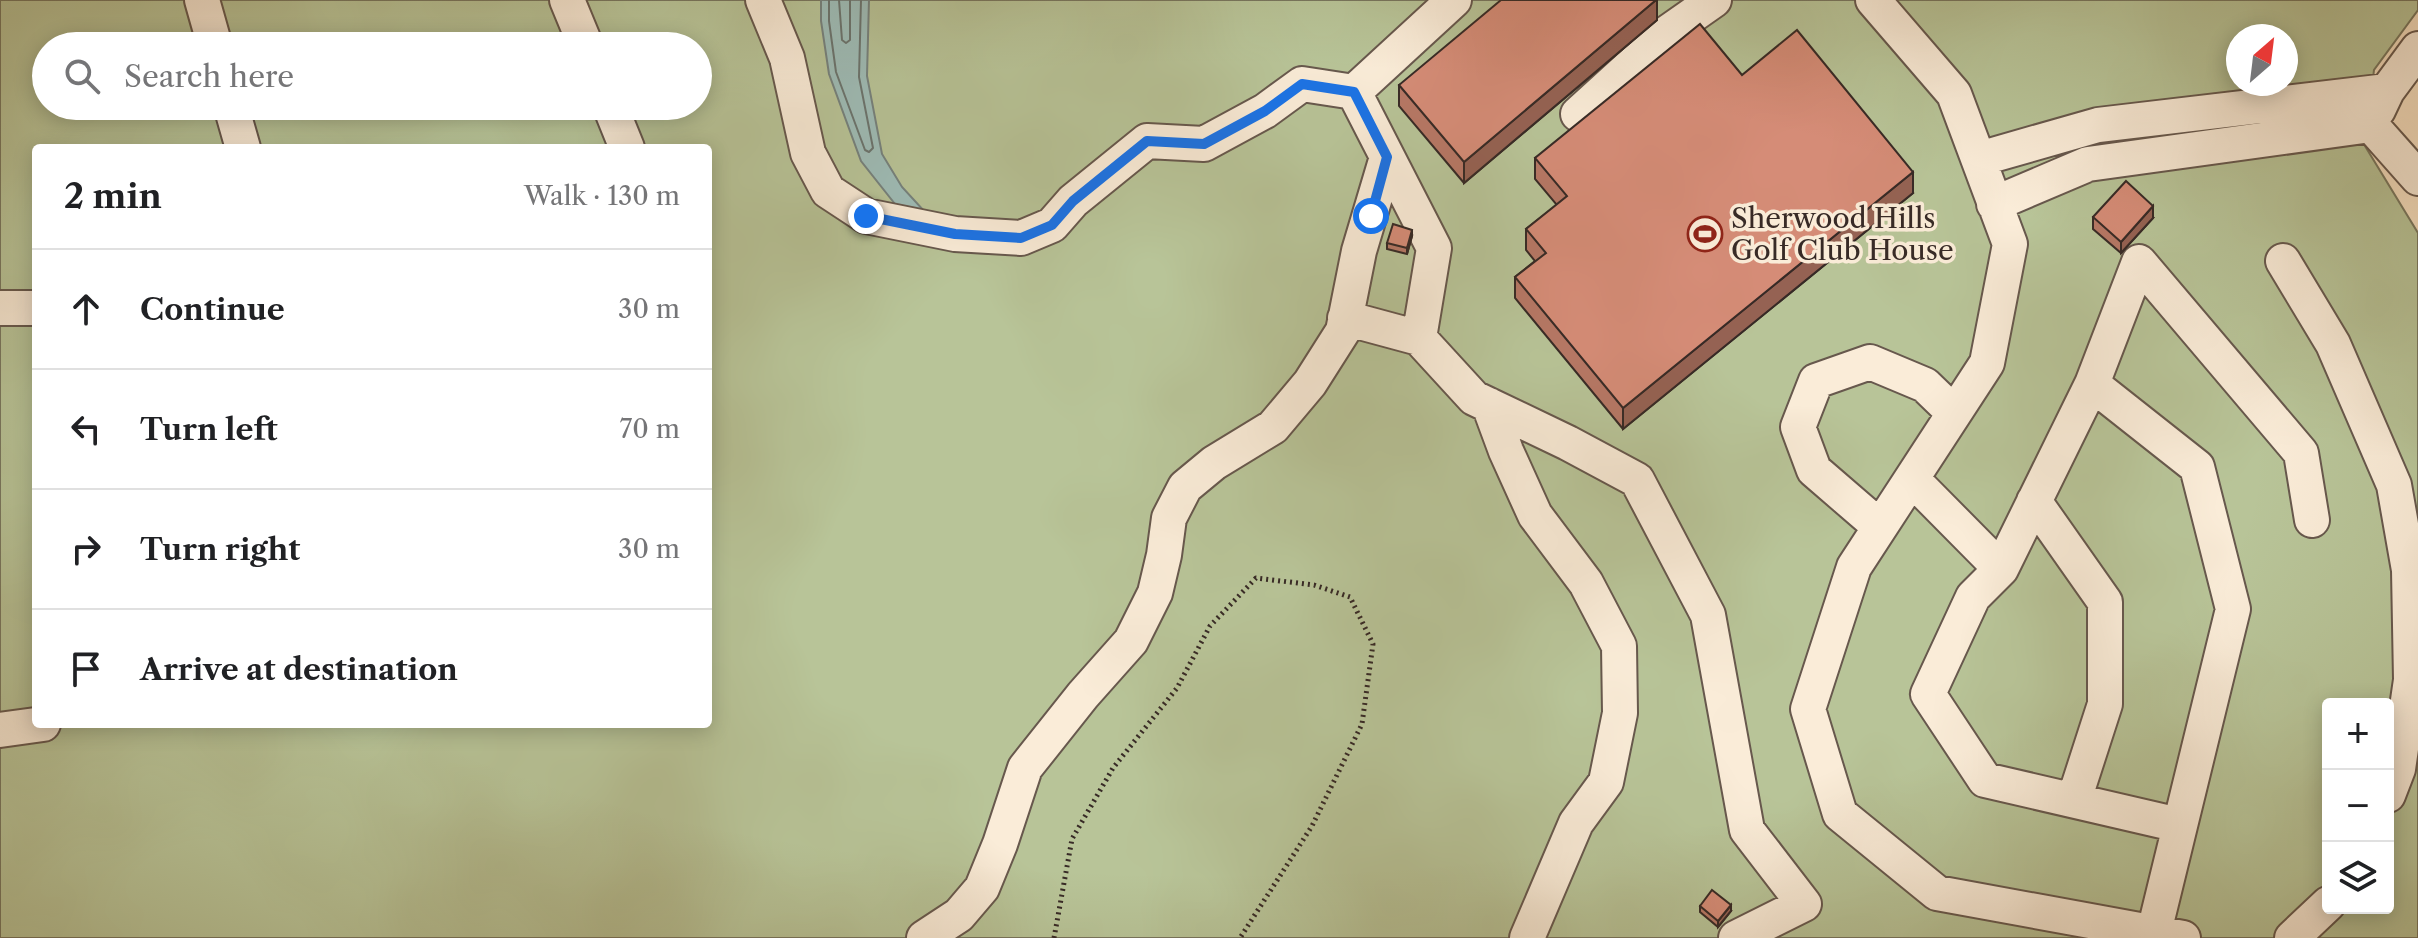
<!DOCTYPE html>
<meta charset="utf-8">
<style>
:root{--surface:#fff;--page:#f6f6f6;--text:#202124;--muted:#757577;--line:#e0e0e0}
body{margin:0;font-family:"Libre Caslon Text",serif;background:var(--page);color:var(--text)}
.controls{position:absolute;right:24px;bottom:24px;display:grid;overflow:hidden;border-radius:8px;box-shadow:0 4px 20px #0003}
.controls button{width:72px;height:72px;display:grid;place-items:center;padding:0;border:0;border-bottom:2px solid var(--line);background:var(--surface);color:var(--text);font:40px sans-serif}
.compass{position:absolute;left:2226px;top:24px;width:72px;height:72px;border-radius:50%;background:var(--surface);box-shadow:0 4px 20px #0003;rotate:28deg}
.stop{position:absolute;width:24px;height:24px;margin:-18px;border:6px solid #1a73e8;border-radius:50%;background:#fff}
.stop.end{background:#1a73e8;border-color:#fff;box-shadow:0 2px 8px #0008}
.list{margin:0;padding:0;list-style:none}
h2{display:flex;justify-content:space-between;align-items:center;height:104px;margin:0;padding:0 32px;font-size:34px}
h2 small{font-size:26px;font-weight:400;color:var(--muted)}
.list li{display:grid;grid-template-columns:52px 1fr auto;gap:24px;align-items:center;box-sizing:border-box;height:120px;padding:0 32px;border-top:2px solid var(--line)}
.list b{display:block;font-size:30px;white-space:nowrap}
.list em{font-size:26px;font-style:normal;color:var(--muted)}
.icon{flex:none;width:44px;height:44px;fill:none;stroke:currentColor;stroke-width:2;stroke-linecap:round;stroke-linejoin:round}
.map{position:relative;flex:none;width:2418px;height:938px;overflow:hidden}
.search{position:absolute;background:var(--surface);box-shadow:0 4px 20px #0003;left:32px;top:32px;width:680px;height:88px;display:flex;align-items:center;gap:20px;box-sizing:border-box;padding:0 28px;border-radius:44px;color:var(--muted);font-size:30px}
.panel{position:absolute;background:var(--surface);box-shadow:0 4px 20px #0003;left:32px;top:144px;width:680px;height:584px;border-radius:8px}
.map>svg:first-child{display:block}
.green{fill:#b8c498;stroke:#78775f;stroke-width:2;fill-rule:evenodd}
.water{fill:#9ebdb8;stroke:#75827e;stroke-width:2}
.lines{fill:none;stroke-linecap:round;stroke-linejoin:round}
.shore{stroke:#6a746f;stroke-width:2}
.minor-casing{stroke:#67584d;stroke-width:38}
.path{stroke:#372a26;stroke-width:5;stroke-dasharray:2 4;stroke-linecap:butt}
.minor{stroke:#faecd8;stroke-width:34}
.wall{fill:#b77866;stroke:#372a26;stroke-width:2}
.shaded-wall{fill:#956253;stroke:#372a26;stroke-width:2}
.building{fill:#d58c77;stroke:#372a26;stroke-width:2}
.route{stroke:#1a73e8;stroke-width:10}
.labels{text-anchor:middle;stroke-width:7;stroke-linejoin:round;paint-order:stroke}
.poi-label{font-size:28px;fill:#372a26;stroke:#faecd8;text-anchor:start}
</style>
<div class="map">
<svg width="2418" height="938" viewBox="0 0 2418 938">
<rect width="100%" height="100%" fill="#f8e2c3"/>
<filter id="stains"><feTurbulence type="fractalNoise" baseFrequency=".0025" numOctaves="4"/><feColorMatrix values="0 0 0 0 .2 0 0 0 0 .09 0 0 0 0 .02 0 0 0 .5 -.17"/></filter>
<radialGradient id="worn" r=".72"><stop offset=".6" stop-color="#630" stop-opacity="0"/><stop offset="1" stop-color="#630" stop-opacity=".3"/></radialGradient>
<path class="green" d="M 0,0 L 2418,0 L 2418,10 L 2374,70 L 2365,146 L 2418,233 L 2418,938 L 0,938 ZM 2238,36 L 2286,36 L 2286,84 L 2238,84 ZM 46,46 L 698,46 L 698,106 L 46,106 ZM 36,148 L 708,148 L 708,724 L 36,724 ZM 2328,704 L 2388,704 L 2388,908 L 2328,908 Z"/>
<path class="water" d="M 821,0 L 869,0 L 867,76 L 882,154 L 902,187 L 936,224 L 895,204 L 861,161 L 829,74 L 821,21 Z"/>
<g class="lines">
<path class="shore" d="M 829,0 L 829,21 L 836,72 L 865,150 L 869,152 L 873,148 L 859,77 L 861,0
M 839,0 L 842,40 L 846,43 L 850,40 L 850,0"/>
<g class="minor-casing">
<path id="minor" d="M 202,0 L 215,46
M 567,0 L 586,46
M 763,0 L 787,58 L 808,153 L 828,191 L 866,216 L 955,234 L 1021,238 L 1052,225 L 1073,201 L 1147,141 L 1204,144 L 1265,111 L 1302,84 L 1354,92
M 1454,0 L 1354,92 L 1434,248 L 1419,338 L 1474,398 L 1568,443 L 1637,480 L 1708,615 L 1747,830 L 1804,904 L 1736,938
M 1873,0 L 1954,94 L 2010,244 L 1987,363 L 1854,567 L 1808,709 L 1840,814 L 1937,893 L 2183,938
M 231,106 L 243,148
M 610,106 L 627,148
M 2378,110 L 2387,91 L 2418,49
M 1578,114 L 1667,33 L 1714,0
M 2371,125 L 2418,178
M 1979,159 L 2098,125 L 2387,91
M 1994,204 L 2088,164 L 2371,125
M 2283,261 L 2333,344 L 2394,485 L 2409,570 L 2411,680 L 2398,769 L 2388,795
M 0,308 L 36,308
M 1345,318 L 1419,338
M 2092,384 L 2197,467 L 2233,609 L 2154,932
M 1489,405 L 1506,451 L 1535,515 L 1586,583 L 1619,646 L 1620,713 L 1606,782 L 1576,823 L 1527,938
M 1912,479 L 2001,569
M 2034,501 L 2105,602 L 2105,704 L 2074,800
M 1880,527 L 1814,470 L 1798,427 L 1816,381 L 1870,362 L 1925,385 L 1954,413
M 0,730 L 43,724
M 2179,825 L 1985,780 L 1928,694 L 1973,597 L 2001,569 L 2092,384 L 2139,262 L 2301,453 L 2312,520
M 924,938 L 959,915 L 982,888 L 1000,844 L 1025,768 L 1083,695 L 1131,641 L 1155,593 L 1164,555 L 1169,518 L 1185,487 L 1214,463 L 1273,427 L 1310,383 L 1343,331 L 1359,251 L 1387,157
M 2292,938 L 2328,904"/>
</g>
<path class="path" d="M 1054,938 L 1072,839 L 1113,768 L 1177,688 L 1210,626 L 1256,578 L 1314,585 L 1350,597 L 1373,644 L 1362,724 L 1312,826 L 1240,938"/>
<use href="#minor" class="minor"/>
</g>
<path class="wall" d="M 1657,0 L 1657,20 L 1464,183 L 1399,106 L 1399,85 Z
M 1742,75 L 1913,193 L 1623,429 L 1515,298 L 1515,277 L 1535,261 L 1526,250 L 1526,229 L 1557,205 L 1535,179 L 1535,158 Z
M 2093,217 L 2153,218 L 2121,253 L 2093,229 Z
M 1412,236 L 1407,254 L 1387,249 L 1387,243 Z
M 1700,906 L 1731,911 L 1718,927 L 1700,912 Z"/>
<path class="shaded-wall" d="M 1656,0 L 1657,0 L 1657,20 L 1464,183 L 1464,162 Z
M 1913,172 L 1913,193 L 1623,429 L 1623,408 Z
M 2153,206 L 2153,218 L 2121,253 L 2121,242 Z
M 1412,230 L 1412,236 L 1407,254 L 1407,248 Z
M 1731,905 L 1731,911 L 1718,927 L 1718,921 Z"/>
<path class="building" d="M 1501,0 L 1656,0 L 1464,162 L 1399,85 Z
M 1700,24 L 1742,75 L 1797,30 L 1913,172 L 1623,408 L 1515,277 L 1546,253 L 1526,229 L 1567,196 L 1535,158 Z
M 2126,181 L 2153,206 L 2121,242 L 2093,217 Z
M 1393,224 L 1412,230 L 1407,248 L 1387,243 Z
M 1712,890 L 1731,905 L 1718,921 L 1700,906 Z"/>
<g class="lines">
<path class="route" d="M 866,216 L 955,234 L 1021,238 L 1052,225 L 1073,201 L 1147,141 L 1204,144 L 1265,111 L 1302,84 L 1354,92 L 1387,157 L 1371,216"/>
</g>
<defs>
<g id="stadium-ring" transform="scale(1.8)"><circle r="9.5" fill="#faecd8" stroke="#8f2418" stroke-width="1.5"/><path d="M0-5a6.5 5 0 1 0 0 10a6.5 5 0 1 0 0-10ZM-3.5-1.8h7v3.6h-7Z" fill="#8f2418"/></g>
</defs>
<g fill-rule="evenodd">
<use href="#stadium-ring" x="1705" y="234"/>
</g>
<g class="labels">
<g class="poi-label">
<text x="1731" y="228">Sherwood Hills<tspan x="1731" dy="32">Golf Club House</tspan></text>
</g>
</g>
<rect width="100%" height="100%" filter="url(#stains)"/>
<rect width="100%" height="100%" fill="url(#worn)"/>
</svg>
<div class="controls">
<button>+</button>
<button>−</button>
<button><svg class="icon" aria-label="layers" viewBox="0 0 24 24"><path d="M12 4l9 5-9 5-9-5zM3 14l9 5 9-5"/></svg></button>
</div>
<svg class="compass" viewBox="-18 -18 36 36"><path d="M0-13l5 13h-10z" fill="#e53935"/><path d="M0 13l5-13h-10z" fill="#757577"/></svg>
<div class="stop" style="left:1371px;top:216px"></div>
<div class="stop end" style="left:866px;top:216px"></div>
<div class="search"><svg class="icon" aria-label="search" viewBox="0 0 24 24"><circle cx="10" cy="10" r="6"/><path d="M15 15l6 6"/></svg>Search here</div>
<section class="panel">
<h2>2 min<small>Walk · 130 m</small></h2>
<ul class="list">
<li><svg class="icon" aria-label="ahead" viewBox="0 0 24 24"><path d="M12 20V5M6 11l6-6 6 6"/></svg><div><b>Continue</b></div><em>30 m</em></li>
<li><svg class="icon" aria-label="left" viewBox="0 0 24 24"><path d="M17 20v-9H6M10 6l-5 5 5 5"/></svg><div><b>Turn left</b></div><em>70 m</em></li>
<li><svg class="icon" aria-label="right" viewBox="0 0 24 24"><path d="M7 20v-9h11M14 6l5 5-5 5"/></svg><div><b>Turn right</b></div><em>30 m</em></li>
<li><svg class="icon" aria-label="arrive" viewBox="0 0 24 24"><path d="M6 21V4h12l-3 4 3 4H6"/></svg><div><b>Arrive at destination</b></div></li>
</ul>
</section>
</div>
